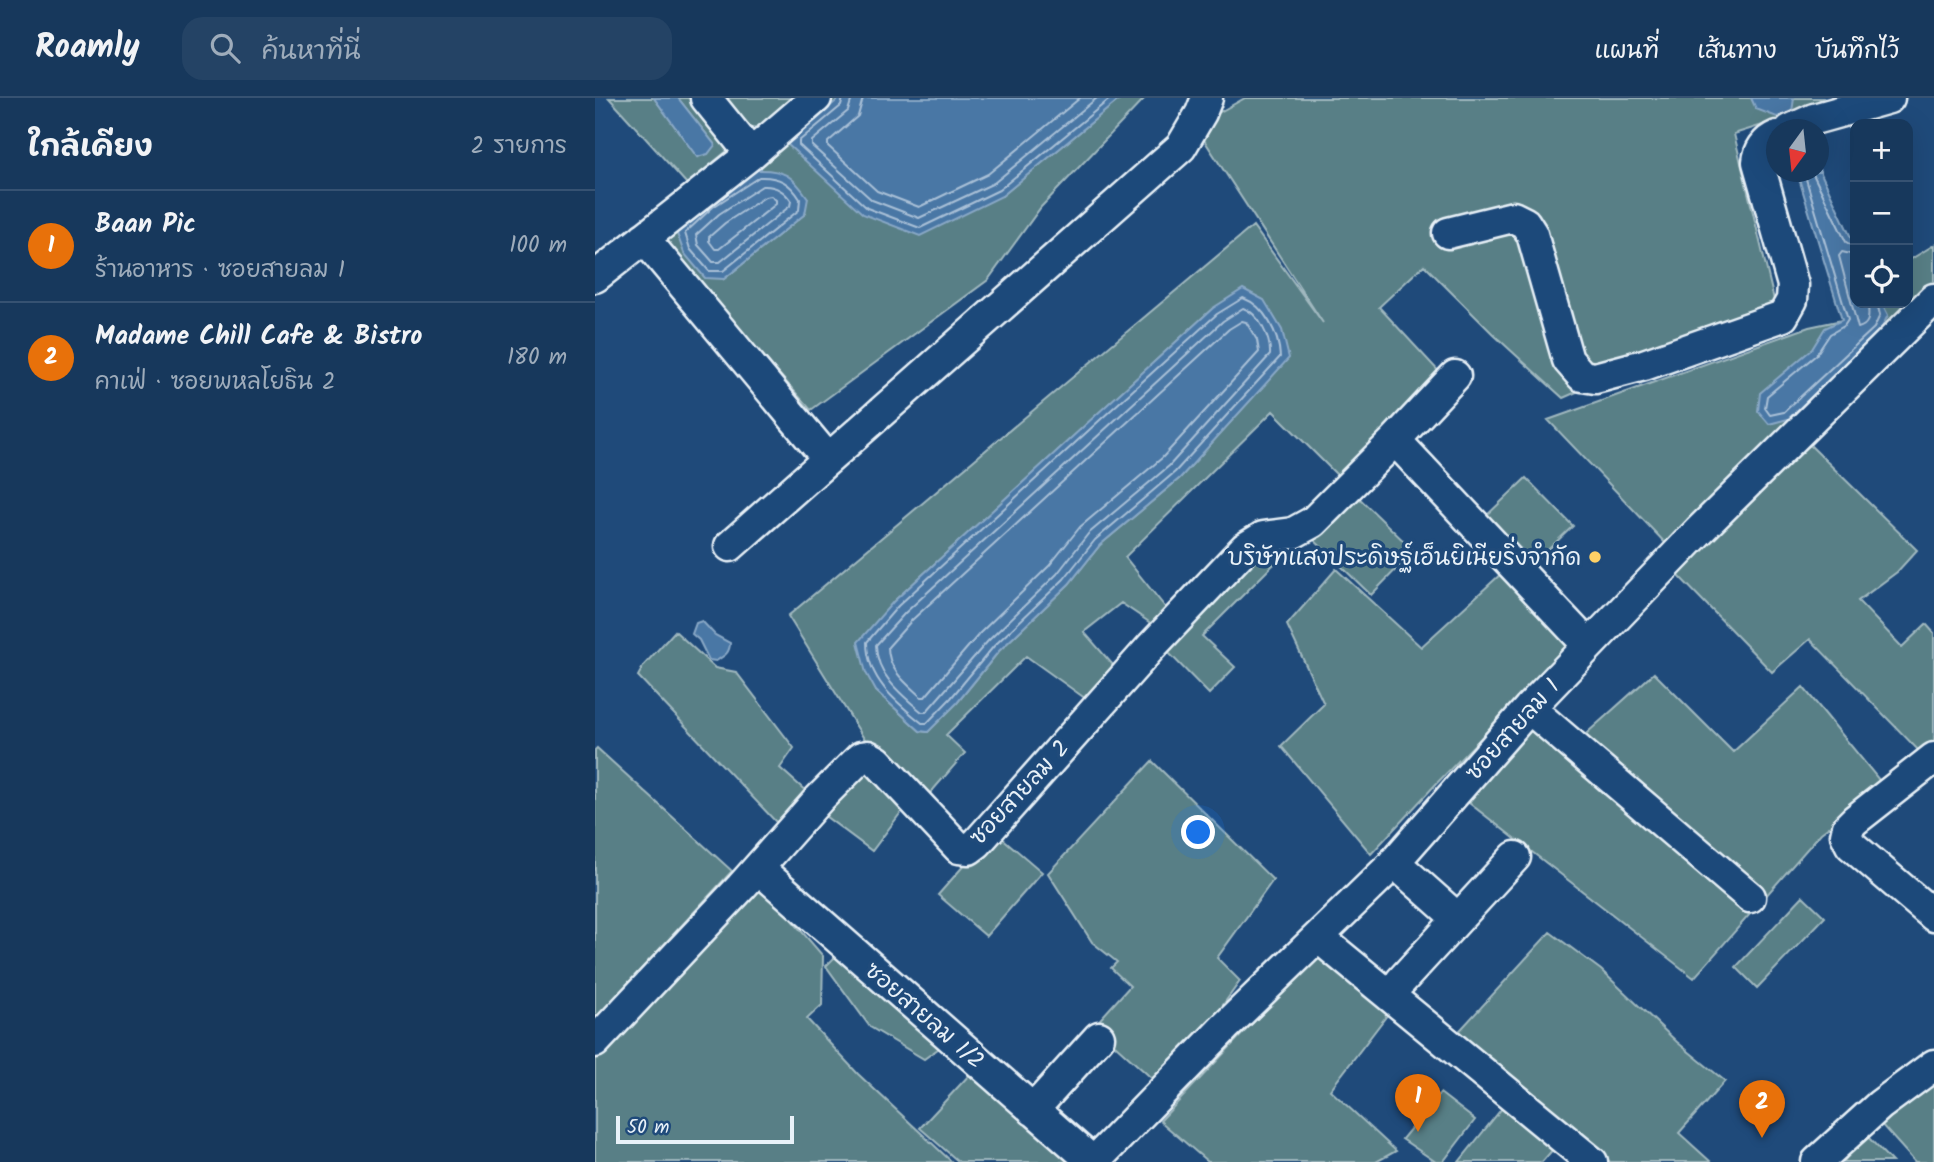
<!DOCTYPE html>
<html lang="th">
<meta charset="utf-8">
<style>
:root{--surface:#17385c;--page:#244365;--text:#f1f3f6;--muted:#9eacbb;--line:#365272;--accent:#ffd166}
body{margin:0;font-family:Kalam,"Playpen Sans Thai",sans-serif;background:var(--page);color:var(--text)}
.controls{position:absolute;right:21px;top:21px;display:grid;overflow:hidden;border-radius:14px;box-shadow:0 7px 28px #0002}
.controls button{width:63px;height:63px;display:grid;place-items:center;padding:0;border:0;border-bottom:2px solid var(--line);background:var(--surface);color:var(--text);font:35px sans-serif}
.compass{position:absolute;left:1171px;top:21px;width:63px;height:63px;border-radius:50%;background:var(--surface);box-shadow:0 7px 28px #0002;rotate:195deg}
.scale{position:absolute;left:21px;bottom:18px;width:178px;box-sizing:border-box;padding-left:7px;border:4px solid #e8f1f8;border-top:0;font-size:19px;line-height:24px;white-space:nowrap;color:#e8f1f8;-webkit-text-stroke:5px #1f4a7a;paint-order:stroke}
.you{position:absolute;left:604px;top:735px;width:24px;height:24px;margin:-18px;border:5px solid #fff;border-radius:50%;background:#1a73e8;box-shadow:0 0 0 10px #1a73e833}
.badge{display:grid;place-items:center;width:46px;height:46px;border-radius:50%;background:var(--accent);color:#fff;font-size:23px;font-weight:700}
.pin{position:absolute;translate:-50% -58px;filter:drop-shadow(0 2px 4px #0008)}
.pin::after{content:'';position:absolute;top:37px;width:24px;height:21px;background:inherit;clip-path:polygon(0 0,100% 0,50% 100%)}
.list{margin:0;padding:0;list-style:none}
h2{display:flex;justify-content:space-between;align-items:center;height:91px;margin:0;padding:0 28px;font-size:30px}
h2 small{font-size:23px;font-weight:400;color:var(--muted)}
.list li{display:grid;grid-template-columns:46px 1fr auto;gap:21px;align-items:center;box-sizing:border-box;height:112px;padding:0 28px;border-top:2px solid var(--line)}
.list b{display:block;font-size:26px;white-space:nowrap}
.list p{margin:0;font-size:23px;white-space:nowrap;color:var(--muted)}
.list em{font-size:23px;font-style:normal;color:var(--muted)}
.icon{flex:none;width:38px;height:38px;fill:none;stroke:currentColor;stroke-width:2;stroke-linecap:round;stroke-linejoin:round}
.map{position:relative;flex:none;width:1339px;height:1064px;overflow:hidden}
header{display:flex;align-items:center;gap:42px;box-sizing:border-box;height:98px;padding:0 35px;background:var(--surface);border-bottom:2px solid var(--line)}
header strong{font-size:33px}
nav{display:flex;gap:38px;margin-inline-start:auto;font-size:24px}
.search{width:490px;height:63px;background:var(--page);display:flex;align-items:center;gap:18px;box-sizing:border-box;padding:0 24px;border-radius:21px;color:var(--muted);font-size:26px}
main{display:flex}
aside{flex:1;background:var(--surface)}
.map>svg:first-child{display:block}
.green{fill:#587f86;stroke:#a0b8bf;stroke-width:2;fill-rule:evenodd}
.water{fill:#4a77a5;stroke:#89a8c6;stroke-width:2}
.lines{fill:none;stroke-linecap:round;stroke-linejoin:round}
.shore{stroke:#a9c0d7;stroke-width:2}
.minor-casing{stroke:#e8f1f8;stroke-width:35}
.minor{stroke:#1f4a7a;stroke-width:30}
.poi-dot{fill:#ffd166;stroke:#1f4a7a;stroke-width:2.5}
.labels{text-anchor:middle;stroke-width:7;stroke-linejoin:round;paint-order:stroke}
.poi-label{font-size:23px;fill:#e8f1f8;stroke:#1f4a7a;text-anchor:end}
.street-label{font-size:23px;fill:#e8f1f8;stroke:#1f4a7a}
</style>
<header>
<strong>Roamly</strong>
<div class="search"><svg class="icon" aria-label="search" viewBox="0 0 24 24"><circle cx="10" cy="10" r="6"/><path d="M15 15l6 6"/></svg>ค้นหาที่นี่</div>
<nav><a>แผนที่</a><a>เส้นทาง</a><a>บันทึกไว้</a></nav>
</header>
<main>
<aside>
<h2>ใกล้เคียง<small>2 รายการ</small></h2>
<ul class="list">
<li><span class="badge" style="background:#e8710a">1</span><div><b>Baan Pic</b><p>ร้านอาหาร · ซอยสายลม 1</p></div><em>100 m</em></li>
<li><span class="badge" style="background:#e8710a">2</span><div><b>Madame Chill Cafe &amp; Bistro</b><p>คาเฟ่ · ซอยพหลโยธิน 2</p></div><em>180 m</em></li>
</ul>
</aside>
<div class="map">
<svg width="1339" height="1064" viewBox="0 0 1339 1064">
<rect width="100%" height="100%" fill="#1f4a7a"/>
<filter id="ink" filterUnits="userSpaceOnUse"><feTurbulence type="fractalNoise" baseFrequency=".0143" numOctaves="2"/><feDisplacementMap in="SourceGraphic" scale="14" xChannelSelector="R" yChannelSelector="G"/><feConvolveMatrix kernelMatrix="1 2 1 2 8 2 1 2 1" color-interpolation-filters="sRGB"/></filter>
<g filter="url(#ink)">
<path class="green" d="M 14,0 L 59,0 L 103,59 L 120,47 L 83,0 L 99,0 L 138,48 L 92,86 Z
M 128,0 L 202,0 L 169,28 L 153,30 Z
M 226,0 L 245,0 L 191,45 L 407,98 L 526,0 L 550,0 L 446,109 L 393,182 L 216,312 L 61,137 ZM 114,104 L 210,116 L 129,181 Z
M 650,0 L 1227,0 L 1209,14 L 1139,36 L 1180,206 L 968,300 L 899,237 L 829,167 L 784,209 L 848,278 L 747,382 L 678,313 L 530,459 L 578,519 L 563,530 L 526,505 L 489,534 L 525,575 L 498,606 L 431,558 L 351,637 L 370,655 L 331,700 L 268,639 L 193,518 L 658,128 L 728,225 L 600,28 ZM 618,210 L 693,260 L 585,380 L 505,447 L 474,486 L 404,553 L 362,605 L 333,634 L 325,633 L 281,593 L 298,504 Z
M 1339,147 L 1339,187 L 1075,450 L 953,322 L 1214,229 L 1247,222 L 1261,205 L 1313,205 L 1313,163 Z
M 1215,347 L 1322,452 L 1302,474 L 1263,503 L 1307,549 L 1331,526 L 1339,535 L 1339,646 L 1326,655 L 1215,541 L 1177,574 L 1080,474 L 1127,427 Z
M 931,380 L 978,428 L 935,469 L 888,421 Z
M 759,395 L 819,453 L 776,497 L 716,439 Z
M 684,448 L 684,461 L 607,538 L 640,569 L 614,596 L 568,549 L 664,451 Z
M 741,471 L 826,549 L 907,475 L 976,547 L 841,686 L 776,756 L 686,648 L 729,606 L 692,527 Z
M 80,533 L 120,570 L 141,574 L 199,650 L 185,670 L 213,695 L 182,725 L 43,578 L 49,567 Z
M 1059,575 L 1138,654 L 1208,589 L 1289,688 L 1226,735 L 1099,880 L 869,701 L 938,623 L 983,643 Z
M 2,650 L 137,773 L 0,921 L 0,652 Z
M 557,663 L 678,782 L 622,860 L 645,883 L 603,942 L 562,985 L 499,928 L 535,888 L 516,870 L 522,864 L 497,844 L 453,775 Z
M 274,671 L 313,705 L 277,753 L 230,718 Z
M 399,733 L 447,774 L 391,838 L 343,797 Z
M 164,784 L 228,858 L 227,907 L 212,921 L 263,976 L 357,1064 L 0,1064 L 0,955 Z
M 1208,798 L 1230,819 L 1162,890 L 1141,869 Z
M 955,834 L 1006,872 L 1082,944 L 1130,983 L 1084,1035 L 1116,1064 L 1015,1064 L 858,940 Z
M 723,856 L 796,912 L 735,992 L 801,1053 L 781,1064 L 613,1064 L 565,1023 Z
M 241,858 L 347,948 L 329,961 L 275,929 L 231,868 Z
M 377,974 L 481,1064 L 364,1064 L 325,1030 Z
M 1339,984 L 1339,1064 L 1320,1064 L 1285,1025 Z
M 845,995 L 880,1022 L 848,1064 L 841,1064 L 807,1041 Z
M 912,1004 L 960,1049 L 947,1064 L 864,1064 Z
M 1271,1037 L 1297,1064 L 1248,1064 Z"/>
<path class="water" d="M 59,0 L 83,0 L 120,47 L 113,56 L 102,59 Z
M 245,0 L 526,0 L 407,98 L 325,138 L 268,116 L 191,45 Z
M 1156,0 L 1199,0 L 1197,14 L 1182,19 L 1161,11 Z
M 1224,71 L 1260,148 L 1260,205 L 1287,205 L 1293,217 L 1285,234 L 1193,321 L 1174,326 L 1163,313 L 1165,295 L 1217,251 L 1230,230 L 1247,222 L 1202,74 L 1224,74 Z
M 162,72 C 189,71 198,78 213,100 L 210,116 L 129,181 L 110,180 L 89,155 L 81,133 L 114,104 Z
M 648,191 L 669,202 L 687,232 L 694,260 L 585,380 L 505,447 L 474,486 L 404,553 L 362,605 L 333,634 L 325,633 L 281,593 L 271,575 L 263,544 L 298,504 L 501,317 L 618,210 Z
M 107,523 L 120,537 L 135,545 C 135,555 129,558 121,563 L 114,562 L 104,542 L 97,536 L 101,525 Z"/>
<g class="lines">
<path class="shore" d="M 248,0 L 246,8 L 204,43 L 204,47 L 272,110 L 325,130 L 404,92 L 516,0
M 257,0 L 253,13 L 217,43 L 217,48 L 277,102 L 324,120 L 399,85 L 502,0
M 268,0 L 263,18 L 233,44 L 233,48 L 282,93 L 324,109 L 393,76 L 485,0
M 1209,74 L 1253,222 L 1249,228 L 1235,236 L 1221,257 L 1172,298 L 1170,310 L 1175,317 L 1189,314 L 1279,230 L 1285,217 L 1282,205
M 1217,74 L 1251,144 L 1260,149
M 164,79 C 184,78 195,85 205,101 L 204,112 L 128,173 L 114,173 L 95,151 L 90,135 L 118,109 Z
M 167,88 C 180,87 189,92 196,103 L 195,108 L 125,164 L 118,164 L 103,147 L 101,137 L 124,116 Z
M 176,98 L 181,102 L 181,106 L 124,151 L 120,151 L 114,143 L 114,139 L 130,125 L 170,99 Z
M 1260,157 L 1247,154 L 1244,158 L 1263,230 C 1277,226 1273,216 1273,205
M 648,200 C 670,208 684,236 685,259 L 580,374 L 500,442 L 469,481 L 399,548 L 356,600 L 332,625 L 327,625 C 301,604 272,581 272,544 L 303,508 L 505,322 L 622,216 Z
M 648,210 C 664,215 676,241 675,257 L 574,368 L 493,436 L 462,476 L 393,543 L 331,614 L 327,614 C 305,596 281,576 281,547 L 310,515 L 628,223 Z
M 647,223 L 651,224 L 662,242 L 664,254 L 567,360 L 485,429 L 454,468 L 385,535 L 330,599 L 326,599 C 311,585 293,572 293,549 L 317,522 L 634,231 Z"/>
<g class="minor-casing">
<path id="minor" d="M 111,0 L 156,56
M 1195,32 L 1219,21 L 1294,0
M 853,135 L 918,119 L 930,125 L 937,136 L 973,262 L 987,278 L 1000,280 L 1049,267 L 1188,218 L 1197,202 L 1198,187 L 1163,64 C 1164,53 1170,43 1182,38
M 49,140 L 233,361
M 0,179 L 156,56 L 221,0
M 800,342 L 993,547
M 135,448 L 586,49 L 606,15 L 612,0
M 934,610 L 1155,799
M 1339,660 L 1260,722 L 1253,729 L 1251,737 L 1256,747 L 1339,818
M 799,764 L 862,820
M 163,770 L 498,1064
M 723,839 L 997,1064
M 806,883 L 920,759
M 0,944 L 146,789 L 224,701 L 266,659 L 273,658 L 282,663 L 364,750 L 374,751 L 382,745 L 557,548 L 650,450 L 668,439 L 698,435 L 718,424 L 800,342 L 860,278
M 438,1012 L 504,939
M 499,1064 L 630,929 L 796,768 L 934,610 L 1104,433 L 1339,201
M 1222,1064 L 1285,1007 L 1339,967"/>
</g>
<use href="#minor" class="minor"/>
</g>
</g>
<circle class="poi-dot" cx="1000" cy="459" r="7"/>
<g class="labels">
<g class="poi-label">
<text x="986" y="467">บริษัทแสงประดิษฐ์เอ็นยิเนียริ่งจำกัด</text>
</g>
<g class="street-label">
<text transform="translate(917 631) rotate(-48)" y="8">ซอยสายลม 1</text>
<text transform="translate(424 694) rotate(-47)" y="8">ซอยสายลม 2</text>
<text transform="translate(330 917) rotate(41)" y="8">ซอยสายลม 1/2</text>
</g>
</g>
</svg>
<div class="controls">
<button>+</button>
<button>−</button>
<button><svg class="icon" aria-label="locate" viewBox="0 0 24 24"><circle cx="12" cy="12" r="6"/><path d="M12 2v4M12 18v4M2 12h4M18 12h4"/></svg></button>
</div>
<svg class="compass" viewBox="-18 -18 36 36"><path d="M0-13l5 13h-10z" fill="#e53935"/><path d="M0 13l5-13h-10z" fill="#9eacbb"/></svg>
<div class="scale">50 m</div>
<div class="you"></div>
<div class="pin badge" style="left:823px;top:1034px;background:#e8710a">1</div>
<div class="pin badge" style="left:1167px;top:1040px;background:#e8710a">2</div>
</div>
</main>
